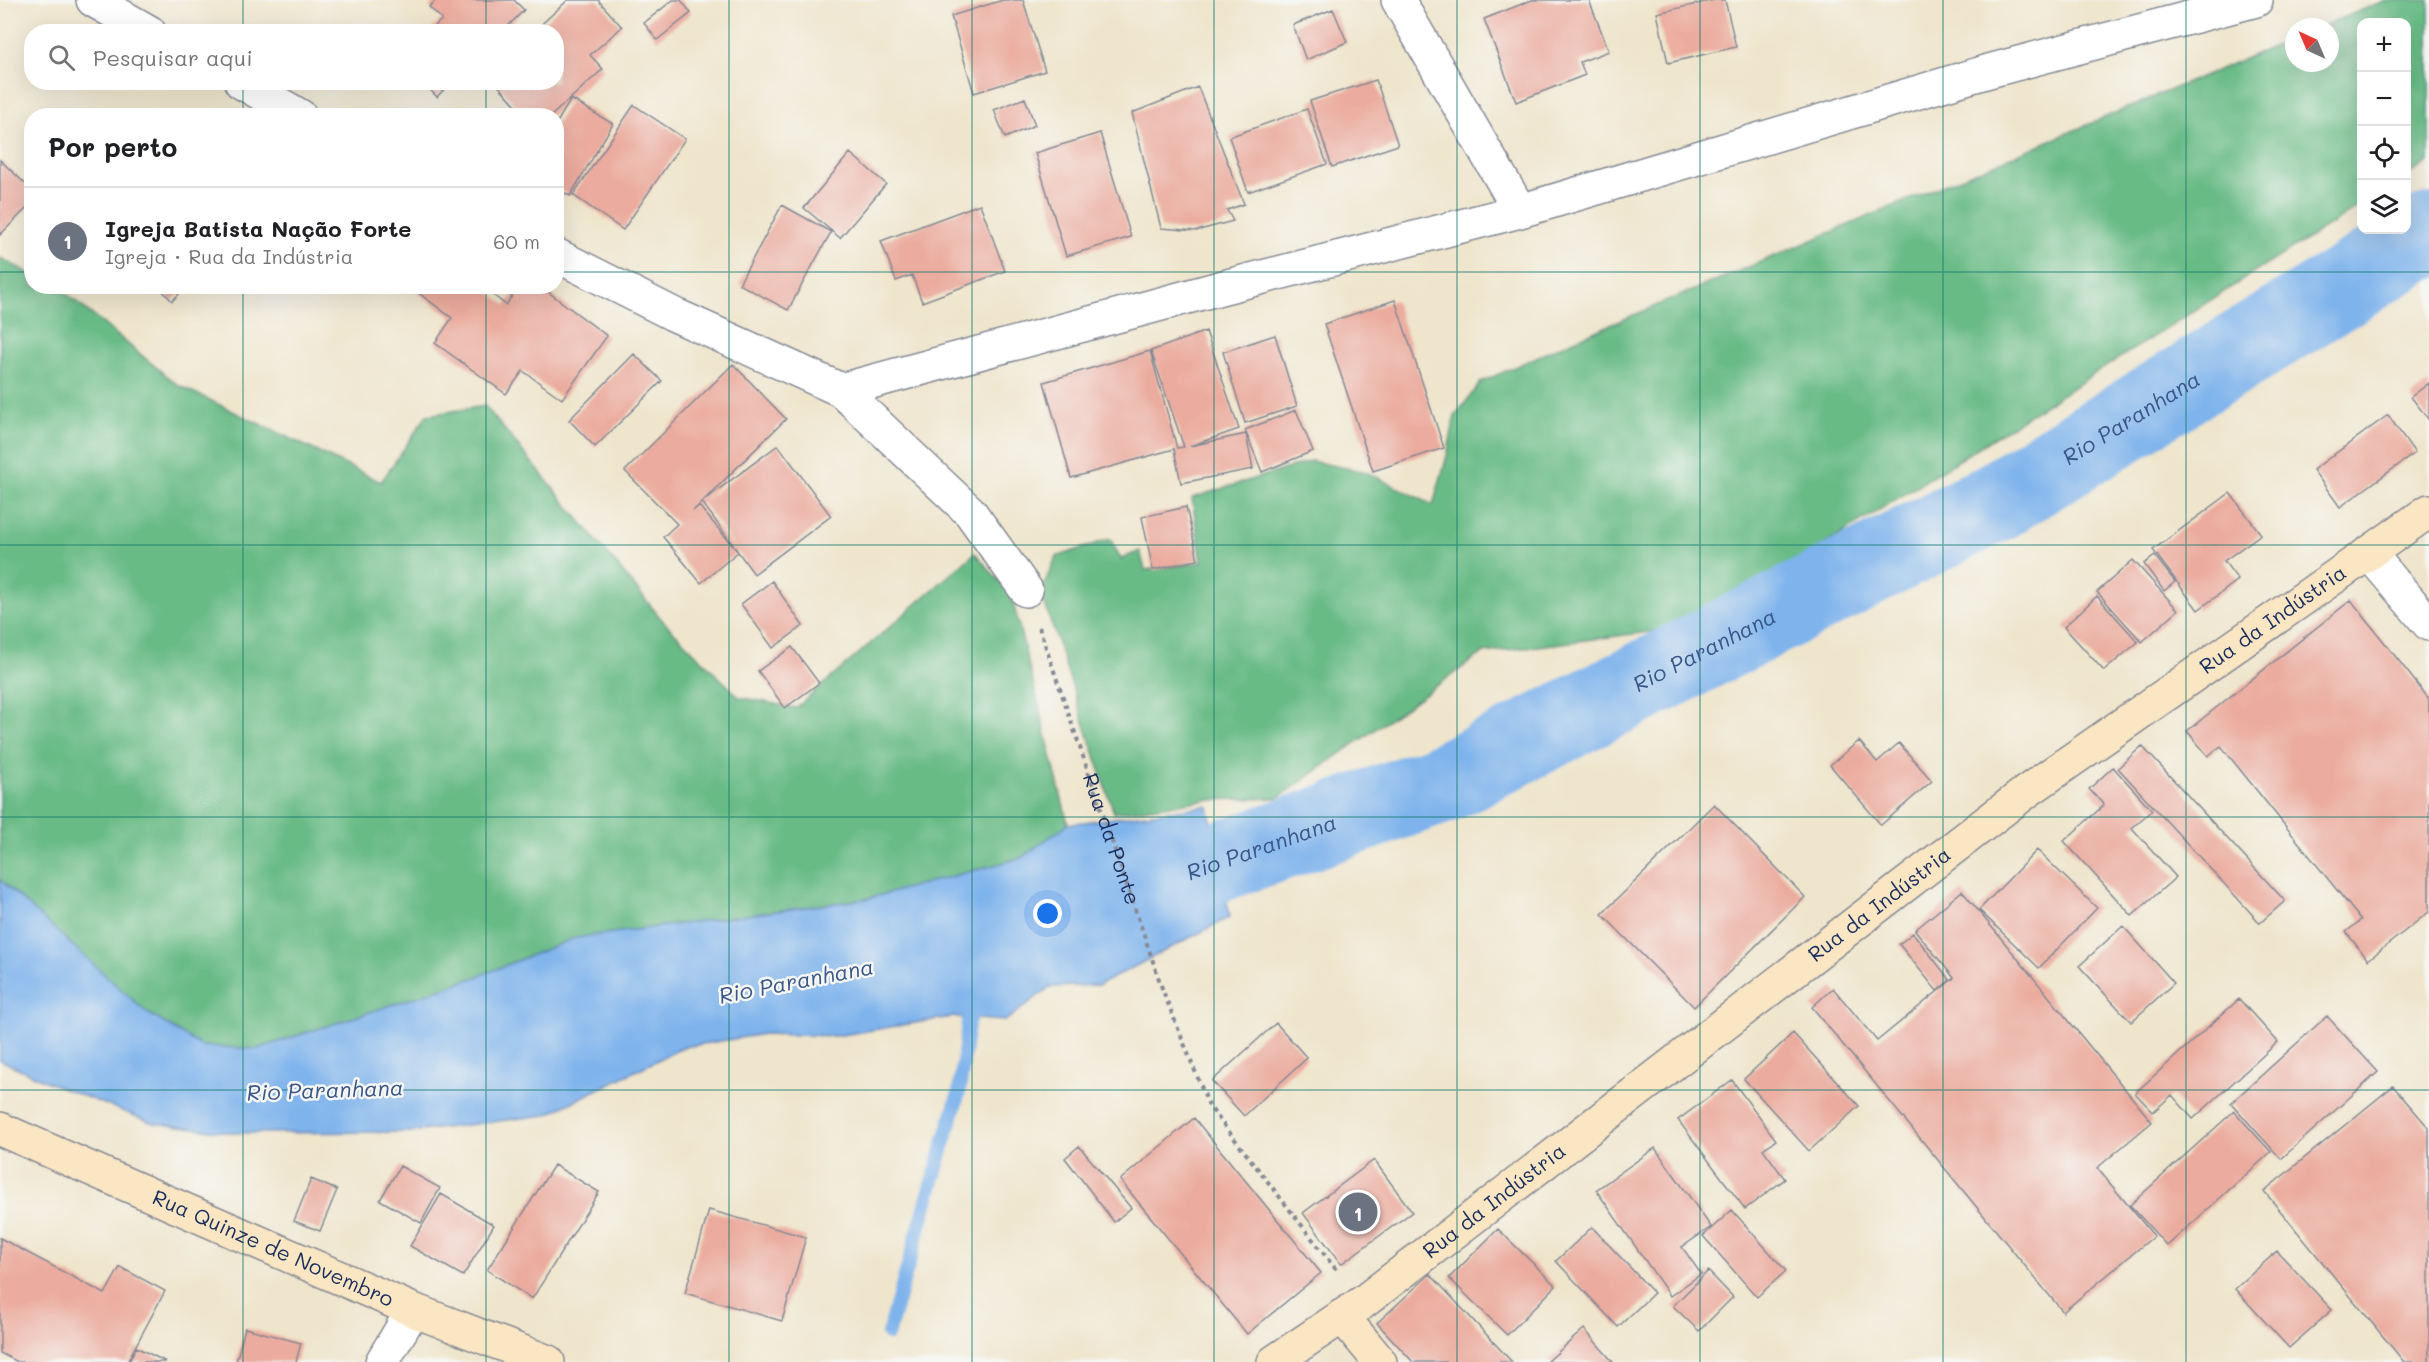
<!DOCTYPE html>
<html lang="pt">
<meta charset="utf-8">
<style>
:root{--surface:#fff;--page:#f2f2f2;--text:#202124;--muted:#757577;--line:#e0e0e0;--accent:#1f6fb2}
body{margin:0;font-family:Mali,sans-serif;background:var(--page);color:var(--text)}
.controls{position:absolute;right:18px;top:18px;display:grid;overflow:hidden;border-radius:12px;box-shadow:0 6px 24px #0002}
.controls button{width:54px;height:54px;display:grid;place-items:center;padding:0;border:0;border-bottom:2px solid var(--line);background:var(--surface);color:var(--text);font:30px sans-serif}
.compass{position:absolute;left:2285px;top:18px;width:54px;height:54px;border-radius:50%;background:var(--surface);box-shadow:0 6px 24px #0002;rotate:316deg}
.you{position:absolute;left:1048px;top:914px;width:21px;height:21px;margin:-15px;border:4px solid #fff;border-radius:50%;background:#1a73e8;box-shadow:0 0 0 9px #1a73e833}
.badge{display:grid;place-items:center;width:39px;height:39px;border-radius:50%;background:var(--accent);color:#fff;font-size:20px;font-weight:700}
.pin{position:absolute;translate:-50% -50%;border:3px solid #fff;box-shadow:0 2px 6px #0006}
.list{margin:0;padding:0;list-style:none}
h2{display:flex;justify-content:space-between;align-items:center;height:78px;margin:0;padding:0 24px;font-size:26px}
h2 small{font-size:20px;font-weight:400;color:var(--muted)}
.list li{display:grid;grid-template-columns:39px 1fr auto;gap:18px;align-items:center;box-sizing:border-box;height:108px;padding:0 24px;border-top:2px solid var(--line)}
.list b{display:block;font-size:22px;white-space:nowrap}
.list p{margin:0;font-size:20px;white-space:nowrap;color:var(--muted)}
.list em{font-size:20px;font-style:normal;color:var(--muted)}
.icon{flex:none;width:33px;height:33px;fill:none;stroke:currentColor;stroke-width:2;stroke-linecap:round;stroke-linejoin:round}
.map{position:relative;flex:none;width:2429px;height:1362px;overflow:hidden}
.search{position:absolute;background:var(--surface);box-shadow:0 6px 24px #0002;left:24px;top:24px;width:540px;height:66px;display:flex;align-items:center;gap:15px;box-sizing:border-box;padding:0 21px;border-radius:24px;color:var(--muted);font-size:22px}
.panel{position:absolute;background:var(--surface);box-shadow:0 6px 24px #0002;left:24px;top:108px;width:540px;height:186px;border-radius:24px}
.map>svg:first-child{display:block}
.forest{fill:#69bb86;stroke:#427572;stroke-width:1.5}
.water{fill:#7eb3ec;stroke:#4c71a5;stroke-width:1.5}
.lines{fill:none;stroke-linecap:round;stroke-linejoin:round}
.stream{stroke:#7eb3ec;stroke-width:14}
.river{stroke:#7eb3ec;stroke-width:80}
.building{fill:#ebab9e}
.minor-casing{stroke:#858a95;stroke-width:36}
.tertiary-casing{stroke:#858a95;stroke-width:36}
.secondary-casing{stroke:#858a95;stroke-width:36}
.path{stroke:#858a95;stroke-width:4;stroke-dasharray:4.5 4.5;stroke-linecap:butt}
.minor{stroke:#fff;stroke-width:33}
.tertiary{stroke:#fff;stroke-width:33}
.secondary{stroke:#fbe6c4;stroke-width:33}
.grid{fill:none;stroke:#0f766e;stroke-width:1.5;stroke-opacity:0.55}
.labels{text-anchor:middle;stroke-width:5;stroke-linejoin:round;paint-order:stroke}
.street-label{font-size:21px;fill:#1b2f5e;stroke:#f6f6f2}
.water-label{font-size:22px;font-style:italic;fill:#395789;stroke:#f6f6f2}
</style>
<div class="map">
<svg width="2429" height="1362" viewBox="0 0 2429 1362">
<rect width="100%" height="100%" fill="#f6f6f2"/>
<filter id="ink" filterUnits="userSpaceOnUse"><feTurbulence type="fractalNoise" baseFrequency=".0167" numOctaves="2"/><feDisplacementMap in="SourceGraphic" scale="12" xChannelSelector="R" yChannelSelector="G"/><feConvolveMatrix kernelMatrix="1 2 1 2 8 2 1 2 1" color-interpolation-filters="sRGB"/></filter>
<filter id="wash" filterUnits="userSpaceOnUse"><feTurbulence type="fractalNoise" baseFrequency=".008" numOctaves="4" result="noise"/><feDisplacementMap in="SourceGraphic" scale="24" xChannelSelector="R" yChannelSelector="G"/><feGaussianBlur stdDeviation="1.35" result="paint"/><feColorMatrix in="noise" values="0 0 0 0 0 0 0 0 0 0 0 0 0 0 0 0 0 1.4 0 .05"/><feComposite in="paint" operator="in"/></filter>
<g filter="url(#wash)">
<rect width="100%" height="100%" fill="#efe5cc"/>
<path class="forest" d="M 2386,0 L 2429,0 L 2429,162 L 2407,176 L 2406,22 L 2362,22 L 2361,205 L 1696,626 L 1483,653 L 1278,798 L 1207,800 L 1114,813 L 1041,592 L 1056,557 L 1110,539 L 1121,559 L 1140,551 L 1145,570 L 1202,562 L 1192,498 L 1311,461 L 1366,472 L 1433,505 L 1447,456 L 1455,416 L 1481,382 L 1572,341 L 2294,38 L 2294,63 L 2330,63 L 2330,27 L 2321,27 Z
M 0,258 L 31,274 L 32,286 L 54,287 L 63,291 L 178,385 L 381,482 L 427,415 L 485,406 L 664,622 L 739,697 L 796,708 L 975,553 L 1011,594 L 1068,824 L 1021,858 L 866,899 L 575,938 L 471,979 L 257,1049 L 201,1046 L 146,1012 L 0,880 Z"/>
<path class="water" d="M 1208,806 L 1230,917 L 1099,985 L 1050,987 L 1005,1021 L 951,1017 L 836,1036 L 764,1034 L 684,1047 L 546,1115 L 412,1132 L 234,1133 L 153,1123 L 50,1083 L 0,1060 L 0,880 L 146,1012 L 201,1046 L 257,1049 L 471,979 L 575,938 L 866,899 L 1021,858 L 1068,824 Z"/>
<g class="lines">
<path class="stream" d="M 888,1334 L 959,1092 L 971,1002"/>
<path class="river" id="s1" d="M 1116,898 L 1439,785 L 1995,502 L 2429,234"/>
</g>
<g id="blocks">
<path class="building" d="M 436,0 L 514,0 L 524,10 L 502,32 L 429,32 L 442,19 L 429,7 Z
M 568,0 L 598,0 L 622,27 L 590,55 L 603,69 L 551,116 L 526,116 L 495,82 L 556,82 L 556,32 L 533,32 Z
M 673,0 L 681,0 L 691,13 L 657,40 L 644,23 Z
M 1003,0 L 1023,0 L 1045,71 L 974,93 L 951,16 Z
M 1532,0 L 1589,0 L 1609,51 L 1580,62 L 1585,75 L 1516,102 L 1484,19 Z
M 1714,0 L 1725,0 L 1736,47 L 1668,63 L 1657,13 Z
M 1333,9 L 1347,42 L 1306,60 L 1293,25 Z
M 1376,80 L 1398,145 L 1332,167 L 1310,101 Z
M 423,82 L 451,82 L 437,97 Z
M 1198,87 L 1244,204 L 1227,210 L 1233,221 L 1196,231 L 1161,228 L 1132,113 Z
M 1025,98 L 1035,125 L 1005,138 L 994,110 Z
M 571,99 L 613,124 L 570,196 L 556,188 L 556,124 Z
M 634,105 L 685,139 L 623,230 L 573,195 Z
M 1307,109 L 1327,164 L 1248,192 L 1229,137 Z
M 1100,133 L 1131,237 L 1066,256 L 1035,153 Z
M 850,153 L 886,184 L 840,238 L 804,208 Z
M 0,160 L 32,190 L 32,203 L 0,235 Z
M 980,204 L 1005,271 L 922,302 L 912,275 L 896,281 L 881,241 Z
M 782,205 L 831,232 L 788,310 L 739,284 Z
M 158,286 L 187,286 L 172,301 Z
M 409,286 L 481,286 L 506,305 L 519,286 L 540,286 L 607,336 L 562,399 L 523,371 L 506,394 L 435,343 L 452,318 Z
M 1395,300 L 1444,448 L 1373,471 L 1324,324 Z
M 1206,331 L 1239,429 L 1190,446 L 1246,434 L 1253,469 L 1181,483 L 1174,449 L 1071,478 L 1044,382 L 1150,351 L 1177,448 L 1184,447 L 1151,351 Z
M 1275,335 L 1297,406 L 1245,423 L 1223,352 Z
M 634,354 L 662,381 L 595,447 L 569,420 Z
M 733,364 L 786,419 L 693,511 L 699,506 L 738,552 L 701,583 L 663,537 L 677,524 L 625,471 Z
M 2429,383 L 2429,420 L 2411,397 Z
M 1296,410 L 1313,451 L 1262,472 L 1245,430 Z
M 2388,415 L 2415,453 L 2340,507 L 2313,470 Z
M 778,445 L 831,516 L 754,574 L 702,502 Z
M 2230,493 L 2261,534 L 2224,561 L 2238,580 L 2198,610 L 2153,550 Z
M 1186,507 L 1198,560 L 1153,570 L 1142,517 Z
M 2155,556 L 2175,582 L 2164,591 L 2144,564 Z
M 2133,560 L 2178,610 L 2142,642 L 2097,592 Z
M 772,581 L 803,626 L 773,648 L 741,604 Z
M 2097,596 L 2138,642 L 2104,671 L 2064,627 Z
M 2351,600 L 2429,699 L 2429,912 L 2368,960 L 2346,932 L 2361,920 L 2221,746 L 2208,756 L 2187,731 Z
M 792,647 L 819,683 L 785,708 L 758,671 Z
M 1859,741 L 1877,762 L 1899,743 L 1932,781 L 1881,825 L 1830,765 Z
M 2142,746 L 2285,901 L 2260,923 L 2118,768 Z
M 2113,767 L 2152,810 L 2132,828 L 2176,877 L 2132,916 L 2064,841 L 2104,805 L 2089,789 Z
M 1714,804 L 1805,897 L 1694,1007 L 1602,914 Z
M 2037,850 L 2097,908 L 2039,968 L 1979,910 Z
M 1962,891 L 2152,1122 L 2097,1168 L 2154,1236 L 2063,1312 L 1812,1007 L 1833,988 L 1877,1041 L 1954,978 L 1915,930 Z
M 2123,926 L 2174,983 L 2131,1022 L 2079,966 Z
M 1913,933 L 1950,980 L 1937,991 L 1899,944 Z
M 2239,999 L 2278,1042 L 2193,1119 L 2172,1095 L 2153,1112 L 2135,1093 Z
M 2327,1016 L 2378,1072 L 2281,1159 L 2231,1103 Z
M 1276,1023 L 1307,1058 L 1244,1116 L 1212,1081 Z
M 1793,1033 L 1859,1106 L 1809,1151 L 1744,1079 Z
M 1732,1080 L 1776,1140 L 1763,1149 L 1785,1179 L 1745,1209 L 1678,1120 Z
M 2393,1086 L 2429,1128 L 2429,1362 L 2404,1362 L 2264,1191 Z
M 2234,1111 L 2271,1152 L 2167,1246 L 2130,1205 Z
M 1194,1118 L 1321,1273 L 1247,1334 L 1120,1180 Z
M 1079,1146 L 1131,1208 L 1114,1222 L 1065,1158 Z
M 1655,1148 L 1711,1227 L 1682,1247 L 1701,1274 L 1670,1296 L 1596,1190 Z
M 1374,1160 L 1412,1212 L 1341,1264 L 1303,1213 Z
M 554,1165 L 599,1192 L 532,1299 L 487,1270 Z
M 400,1166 L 440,1188 L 421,1223 L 380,1200 Z
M 311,1179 L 337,1190 L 320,1231 L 294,1221 Z
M 441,1194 L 494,1225 L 463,1276 L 410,1246 Z
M 709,1210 L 806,1237 L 782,1321 L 685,1293 Z
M 1732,1210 L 1786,1271 L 1757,1297 L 1703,1236 Z
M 1592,1227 L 1654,1293 L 1618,1327 L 1556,1261 Z
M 1498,1229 L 1556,1286 L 1507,1335 L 1449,1278 Z
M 0,1238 L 105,1294 L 120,1267 L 165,1291 L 127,1362 L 18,1362 L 0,1353 Z
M 2277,1251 L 2332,1310 L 2289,1348 L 2235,1289 Z
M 1708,1271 L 1733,1297 L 1699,1331 L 1673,1306 Z
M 1430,1274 L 1512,1362 L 1413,1362 L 1377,1323 Z
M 245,1328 L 301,1343 L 296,1362 L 236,1362 Z
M 1584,1329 L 1613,1362 L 1547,1362 Z
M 136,1347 L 166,1362 L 129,1362 Z"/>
</g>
</g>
<g filter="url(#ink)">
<use href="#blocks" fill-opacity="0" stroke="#858a95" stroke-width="1.5"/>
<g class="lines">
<g class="minor-casing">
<path id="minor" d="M 93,0 L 149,32
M 1398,0 L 1520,211
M 241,82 L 300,116
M 556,255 L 673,314 L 841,390 L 970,512 L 1026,590
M 841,390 L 1224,287 L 1520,211 L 1989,71 L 2256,0
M 2369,553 L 2429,624"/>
</g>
<g class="tertiary-casing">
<path id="tertiary" d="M 382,1362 L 413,1310"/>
</g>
<g class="secondary-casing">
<g id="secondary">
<path id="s3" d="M 0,1129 L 413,1310 L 548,1362"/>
<path d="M 1342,1316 L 1380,1362"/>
<path id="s4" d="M 1274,1362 L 1362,1303 L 2026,792 L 2429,511"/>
</g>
</g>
<path class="path" id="s2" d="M 1039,627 L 1163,991 L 1209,1106 L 1338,1272"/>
<use href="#minor" class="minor"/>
<use href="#tertiary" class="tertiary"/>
<use href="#secondary" class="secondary"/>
</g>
</g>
<path class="grid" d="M 243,0 L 243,32M 486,0 L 486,32M 729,0 L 729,1362M 972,0 L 972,1362M 1214,0 L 1214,1362M 1457,0 L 1457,1362M 1700,0 L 1700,1362M 1943,0 L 1943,1362M 2186,0 L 2186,1362M 243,82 L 243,116M 486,82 L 486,116M 0,272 L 32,272M 556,272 L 2429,272M 243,286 L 243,1362M 486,286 L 486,1362M 0,545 L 2429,545M 0,817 L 2429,817M 0,1090 L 2429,1090"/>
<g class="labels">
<g class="street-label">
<text dy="7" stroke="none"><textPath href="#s4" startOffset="1245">Rua da Indústria</textPath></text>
<text dy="7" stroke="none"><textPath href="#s2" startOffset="224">Rua da Ponte</textPath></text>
<text dy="7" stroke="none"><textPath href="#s4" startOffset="759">Rua da Indústria</textPath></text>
<text dy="7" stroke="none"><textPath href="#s4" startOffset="273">Rua da Indústria</textPath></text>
<text dy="7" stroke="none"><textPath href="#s3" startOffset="298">Rua Quinze de Novembro</textPath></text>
</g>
<g class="water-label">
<text dy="8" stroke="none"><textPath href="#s1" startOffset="1126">Rio Paranhana</textPath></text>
<text dy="8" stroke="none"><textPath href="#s1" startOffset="640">Rio Paranhana</textPath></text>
<text dy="8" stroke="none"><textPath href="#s1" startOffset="154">Rio Paranhana</textPath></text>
<text transform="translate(796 981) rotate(-11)" y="8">Rio Paranhana</text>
<text transform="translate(325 1090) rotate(-2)" y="8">Rio Paranhana</text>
</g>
</g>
</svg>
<div class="controls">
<button>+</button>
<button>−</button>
<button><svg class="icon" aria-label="locate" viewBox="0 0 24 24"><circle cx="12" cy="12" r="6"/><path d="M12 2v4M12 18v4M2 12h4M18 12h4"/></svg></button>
<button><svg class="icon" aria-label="layers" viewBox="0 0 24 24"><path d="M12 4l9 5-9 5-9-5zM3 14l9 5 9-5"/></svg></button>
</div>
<svg class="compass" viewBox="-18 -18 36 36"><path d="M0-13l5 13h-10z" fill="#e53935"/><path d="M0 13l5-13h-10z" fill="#757577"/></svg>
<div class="you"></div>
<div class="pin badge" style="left:1358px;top:1212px;background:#6b7280">1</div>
<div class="search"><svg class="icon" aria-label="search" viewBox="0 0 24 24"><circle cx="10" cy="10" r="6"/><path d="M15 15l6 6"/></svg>Pesquisar aqui</div>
<section class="panel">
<h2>Por perto<small></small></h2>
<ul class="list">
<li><span class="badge" style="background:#6b7280">1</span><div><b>Igreja Batista Nação Forte</b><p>Igreja · Rua da Indústria</p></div><em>60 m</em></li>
</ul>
</section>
</div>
